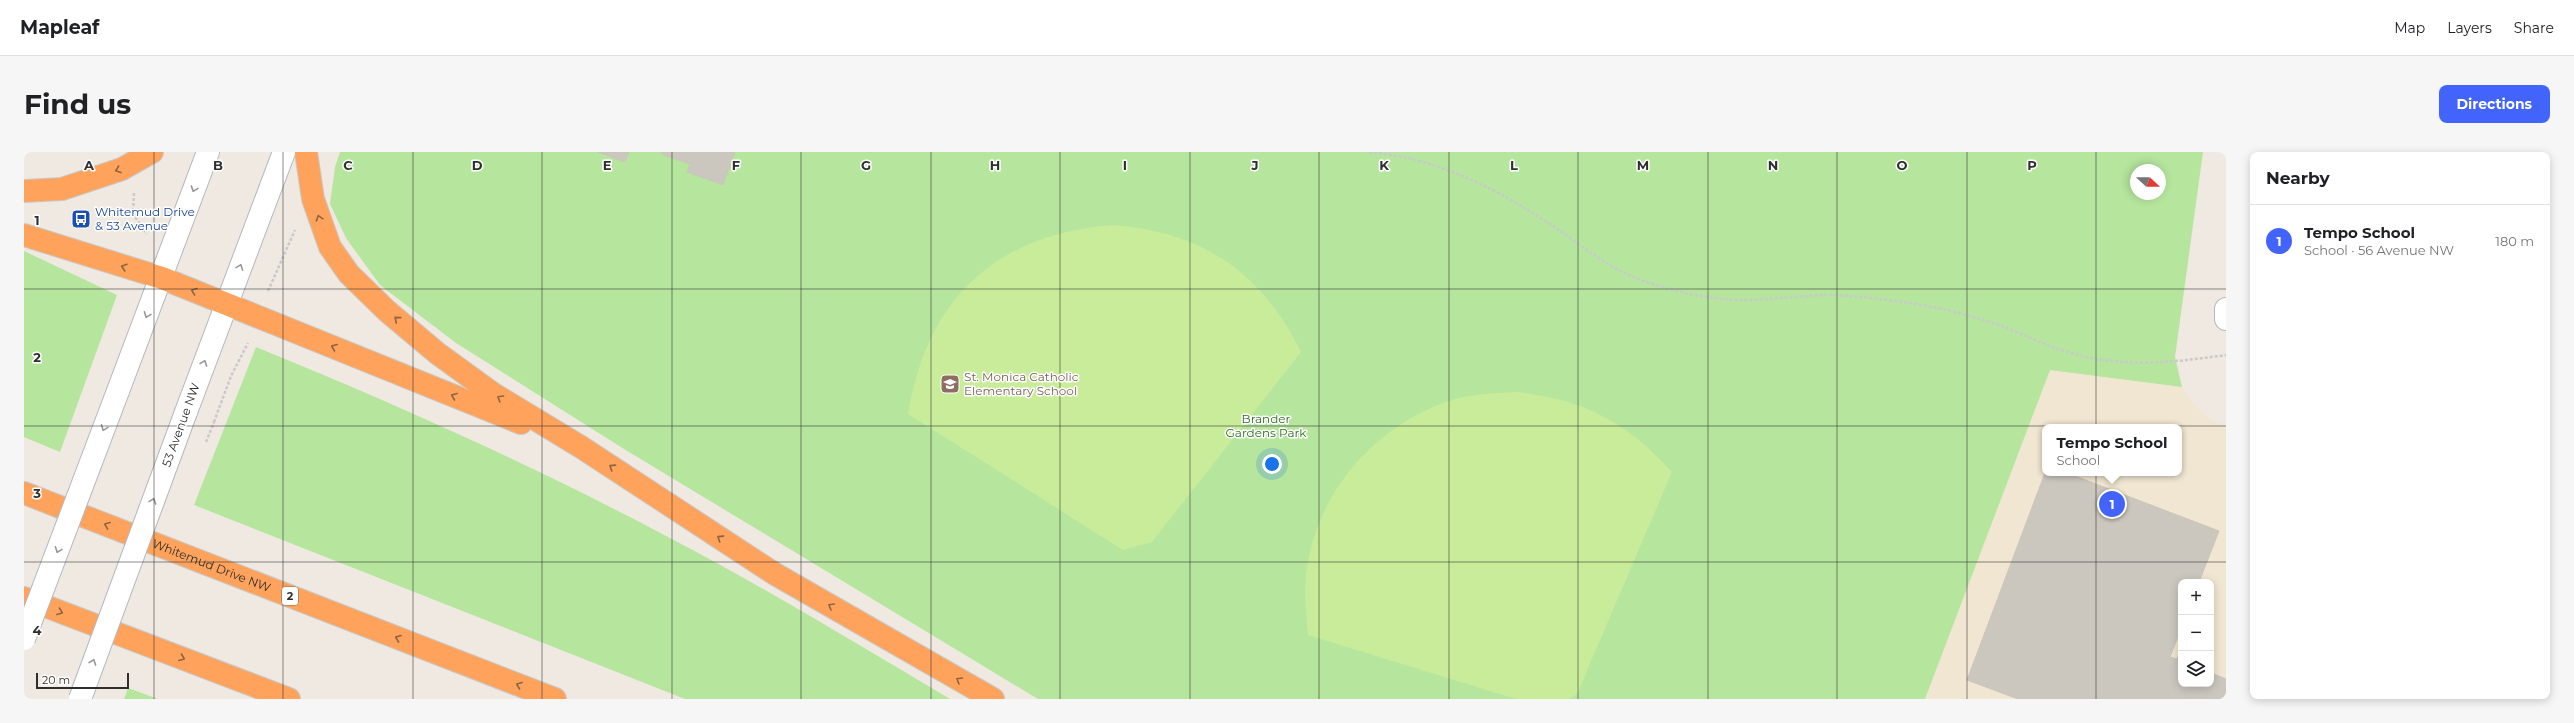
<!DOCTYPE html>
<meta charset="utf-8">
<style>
:root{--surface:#fff;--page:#f6f6f6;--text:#202124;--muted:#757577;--line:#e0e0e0;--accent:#4264fb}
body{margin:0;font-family:Montserrat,sans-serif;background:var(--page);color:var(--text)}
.controls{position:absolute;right:12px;bottom:12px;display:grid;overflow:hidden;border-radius:8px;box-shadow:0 2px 10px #0003}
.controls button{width:36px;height:36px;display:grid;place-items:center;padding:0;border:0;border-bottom:1px solid var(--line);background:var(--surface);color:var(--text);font:20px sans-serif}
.compass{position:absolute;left:2106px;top:12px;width:36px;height:36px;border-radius:50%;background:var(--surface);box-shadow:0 2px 10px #0003;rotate:111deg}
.scale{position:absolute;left:12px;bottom:10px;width:93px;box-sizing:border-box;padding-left:4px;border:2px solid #2e2e2e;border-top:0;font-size:11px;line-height:14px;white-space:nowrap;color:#2e2e2e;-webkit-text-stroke:3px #fff;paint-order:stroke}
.you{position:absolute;left:1248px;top:312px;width:14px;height:14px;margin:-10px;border:3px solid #fff;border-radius:50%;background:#1a73e8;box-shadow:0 0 0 6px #1a73e833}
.badge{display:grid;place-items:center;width:26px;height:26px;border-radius:50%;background:var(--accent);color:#fff;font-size:13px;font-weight:700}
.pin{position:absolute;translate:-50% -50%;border:2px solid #fff;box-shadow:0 1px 4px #0006}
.popup{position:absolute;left:2018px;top:272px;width:140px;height:52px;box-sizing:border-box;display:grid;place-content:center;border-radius:8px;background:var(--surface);filter:drop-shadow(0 1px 3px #0005);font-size:13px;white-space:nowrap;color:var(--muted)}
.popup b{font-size:15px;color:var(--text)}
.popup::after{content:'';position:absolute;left:50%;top:100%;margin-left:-8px;border:8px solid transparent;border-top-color:var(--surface)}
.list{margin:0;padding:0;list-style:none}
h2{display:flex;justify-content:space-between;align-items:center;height:52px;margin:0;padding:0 16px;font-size:17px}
h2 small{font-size:13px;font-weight:400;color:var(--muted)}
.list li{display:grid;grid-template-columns:26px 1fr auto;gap:12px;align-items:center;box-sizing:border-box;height:72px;padding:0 16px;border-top:1px solid var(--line)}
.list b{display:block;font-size:15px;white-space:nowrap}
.list p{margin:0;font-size:13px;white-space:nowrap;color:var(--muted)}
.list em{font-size:13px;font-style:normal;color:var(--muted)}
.icon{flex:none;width:22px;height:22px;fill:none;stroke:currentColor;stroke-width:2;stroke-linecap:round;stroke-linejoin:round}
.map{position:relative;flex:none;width:2202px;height:547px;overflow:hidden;border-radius:8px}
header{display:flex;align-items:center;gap:24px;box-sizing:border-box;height:56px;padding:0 20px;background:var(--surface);border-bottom:1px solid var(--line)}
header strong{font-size:19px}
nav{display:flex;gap:22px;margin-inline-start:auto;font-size:14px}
.intro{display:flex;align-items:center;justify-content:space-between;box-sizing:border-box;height:96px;padding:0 24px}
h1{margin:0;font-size:28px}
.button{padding:10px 18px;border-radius:8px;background:var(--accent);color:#fff;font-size:14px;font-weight:700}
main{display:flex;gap:24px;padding:0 24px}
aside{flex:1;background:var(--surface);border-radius:8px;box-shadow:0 2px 10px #0003}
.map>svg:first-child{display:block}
.education{fill:#f0e6d1;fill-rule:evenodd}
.green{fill:#b6e59e;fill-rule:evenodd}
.pitch{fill:#c9ec9a}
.building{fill:#cbc7bf;stroke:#cbc5ba}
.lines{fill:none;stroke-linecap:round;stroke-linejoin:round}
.secondary-casing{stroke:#b4b7c1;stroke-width:24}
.highway-casing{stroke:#c9c9c9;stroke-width:24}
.path{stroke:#c9c9c9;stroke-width:2.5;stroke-dasharray:3 2;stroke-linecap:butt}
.secondary{stroke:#fff;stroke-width:22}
.highway{stroke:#ffa35c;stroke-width:22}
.secondary-bridge-casing{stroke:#b4b7c1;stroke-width:24;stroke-linecap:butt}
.path-bridge{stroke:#c9c9c9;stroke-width:2.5;stroke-dasharray:3 2;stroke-linecap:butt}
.secondary-bridge{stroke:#fff;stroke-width:22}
.oneway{stroke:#8c6343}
.oneway2{stroke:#969696}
.grid{fill:none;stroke:#2e2e2e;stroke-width:1;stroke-opacity:0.55}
.labels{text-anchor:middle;stroke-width:3;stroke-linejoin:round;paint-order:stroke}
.shield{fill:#fff;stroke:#6d6d6d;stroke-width:1}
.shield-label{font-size:11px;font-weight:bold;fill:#2e2e2e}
.transit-label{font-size:12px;fill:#164399;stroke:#fff;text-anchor:start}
.education-label{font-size:12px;fill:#785e54;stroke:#fff;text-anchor:start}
.park-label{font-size:12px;fill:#2c6e1b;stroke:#fff}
.street-label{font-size:12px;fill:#2e2e2e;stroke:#fff}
.grid-label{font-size:13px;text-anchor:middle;font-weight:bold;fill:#2e2e2e;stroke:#fff;stroke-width:3;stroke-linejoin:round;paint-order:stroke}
</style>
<header>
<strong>Mapleaf</strong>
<nav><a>Map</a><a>Layers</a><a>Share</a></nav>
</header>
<div class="intro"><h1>Find us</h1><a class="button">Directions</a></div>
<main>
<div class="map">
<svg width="2202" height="547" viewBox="0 0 2202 547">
<rect width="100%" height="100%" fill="#efe9e1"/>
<path class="education" d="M 2026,217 L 2158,235 L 2171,254 L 2189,269 L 2202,274 L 2202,547 L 1901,547 ZM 2021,275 L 2155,275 L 2155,321 L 2021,321 ZM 2157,430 L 2187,430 L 2187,532 L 2157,532 Z"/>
<path class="green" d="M 316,0 L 2179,0 L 2151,205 L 2158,235 L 2026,218 L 1901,547 L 1014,547 L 600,297 L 432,191 L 356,133 L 322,86 L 306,52 L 311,15 ZM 2112,18 L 2136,18 L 2136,42 L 2112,42 Z
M 0,99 L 93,143 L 36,300 L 0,285 Z
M 232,195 C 372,252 510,314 644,385 C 740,435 833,492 926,547 L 661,547 L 170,353 Z
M 104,536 L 134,547 L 100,547 Z"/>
<path class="pitch" d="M 1089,73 C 1178,80 1237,119 1277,200 L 1128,390 L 1099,398 L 884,262 C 903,147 971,82 1089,73 Z
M 1492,240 C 1559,247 1602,269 1648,320 L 1553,542 L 1545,547 L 1492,547 L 1284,483 C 1282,463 1280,442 1282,422 C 1292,340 1352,271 1431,247 C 1451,242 1471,241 1492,240 Z"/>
<path class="building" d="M 574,0 L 605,0 L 601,10 Z
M 638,0 L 711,0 L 699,33 L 663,20 L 666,12 L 637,2 Z
M 2021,321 L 2043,321 L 2195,379 L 2175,430 L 2157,430 L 2157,477 L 2146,505 L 2153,507 L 2157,497 L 2157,532 L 2187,532 L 2187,521 L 2202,527 L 2202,547 L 1994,547 L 1943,528 Z"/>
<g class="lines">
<g class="secondary-casing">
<path id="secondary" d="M 2202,157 L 2202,167
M 94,239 L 184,0
M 162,260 L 260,0"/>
</g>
<g class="highway-casing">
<g id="highway">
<path d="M 282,0 L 289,47 L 306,95 L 325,122 L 363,159 L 413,201 L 468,241 L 557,295 L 751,422 L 969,547"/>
<path d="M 0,39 L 38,37 L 98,17 L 128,0"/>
<path d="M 0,83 L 138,126 L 497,271"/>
<path id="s1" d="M 0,341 L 531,547"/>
<path d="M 0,446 L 265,547"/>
</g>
</g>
<path class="path" d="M 1345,0 C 1415,6 1475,38 1532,76 C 1558,94 1582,114 1612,126 C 1648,140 1689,149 1727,148 C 1752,147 1776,144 1800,143 C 1828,143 1857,147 1885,151 C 1916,155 1948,164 1978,174 C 2003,184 2027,196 2054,203 C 2103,216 2152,210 2202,203
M 110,41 L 109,62 L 123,82
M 244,139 L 271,78
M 190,270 L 207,224 L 224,191"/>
<use href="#secondary" class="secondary"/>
<use href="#highway" class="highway"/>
<g class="secondary-bridge-casing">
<path id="secondary-bridge" d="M 0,487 L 94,239
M 56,547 L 162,260"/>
</g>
<path class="path-bridge" d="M 182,290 L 190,270"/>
<use href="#secondary-bridge" class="secondary-bridge"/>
</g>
<defs><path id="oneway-chevron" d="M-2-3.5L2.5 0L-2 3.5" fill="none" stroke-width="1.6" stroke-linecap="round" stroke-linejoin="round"/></defs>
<g class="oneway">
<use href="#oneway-chevron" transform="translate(94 18) rotate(160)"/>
<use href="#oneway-chevron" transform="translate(295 66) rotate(-108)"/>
<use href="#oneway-chevron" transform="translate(100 115) rotate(-163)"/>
<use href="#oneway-chevron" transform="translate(170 139) rotate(-159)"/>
<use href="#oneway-chevron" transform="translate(373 167) rotate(-140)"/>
<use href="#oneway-chevron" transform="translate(310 195) rotate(-158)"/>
<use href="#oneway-chevron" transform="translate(430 244) rotate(-158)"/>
<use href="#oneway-chevron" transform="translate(476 246) rotate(-149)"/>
<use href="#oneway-chevron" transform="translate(588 315) rotate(-147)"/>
<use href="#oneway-chevron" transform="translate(83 373) rotate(-159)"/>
<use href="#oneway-chevron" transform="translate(696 386) rotate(-147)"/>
<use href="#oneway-chevron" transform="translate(807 454) rotate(-150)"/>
<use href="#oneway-chevron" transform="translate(36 460) rotate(21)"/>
<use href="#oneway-chevron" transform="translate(374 486) rotate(-159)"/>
<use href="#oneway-chevron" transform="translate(158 506) rotate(21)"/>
<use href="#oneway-chevron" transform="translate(935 528) rotate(-150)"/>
<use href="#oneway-chevron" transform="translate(495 533) rotate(-159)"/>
</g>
<g class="oneway2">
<use href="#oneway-chevron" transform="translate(170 37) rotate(110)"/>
<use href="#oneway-chevron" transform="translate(216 115) rotate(-69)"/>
<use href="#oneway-chevron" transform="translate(123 163) rotate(111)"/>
<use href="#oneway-chevron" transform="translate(180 211) rotate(-70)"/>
<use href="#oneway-chevron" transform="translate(80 276) rotate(111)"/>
<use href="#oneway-chevron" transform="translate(129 349) rotate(-70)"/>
<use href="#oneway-chevron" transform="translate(34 398) rotate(111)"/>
<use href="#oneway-chevron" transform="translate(69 510) rotate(-70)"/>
</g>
<path class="grid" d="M 130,0 L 130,547M 259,0 L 259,547M 389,0 L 389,547M 518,0 L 518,547M 648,0 L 648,547M 777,0 L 777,547M 907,0 L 907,547M 1036,0 L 1036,547M 1166,0 L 1166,547M 1295,0 L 1295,547M 1425,0 L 1425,547M 1554,0 L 1554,547M 1684,0 L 1684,547M 1813,0 L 1813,547M 1943,0 L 1943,547M 2072,0 L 2072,547M 0,137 L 2202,137M 0,274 L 2202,274M 0,410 L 2202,410"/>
<defs>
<g id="bus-square" transform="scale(1)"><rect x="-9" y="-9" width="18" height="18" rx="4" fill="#1a4fb4" stroke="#fff"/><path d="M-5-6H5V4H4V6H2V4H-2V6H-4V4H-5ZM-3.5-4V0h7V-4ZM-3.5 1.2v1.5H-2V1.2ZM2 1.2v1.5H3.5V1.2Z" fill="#fff"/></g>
<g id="school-square" transform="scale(1)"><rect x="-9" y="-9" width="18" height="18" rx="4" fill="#8d6e63" stroke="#fff"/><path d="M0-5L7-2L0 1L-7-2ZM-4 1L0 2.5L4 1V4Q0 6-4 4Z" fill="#fff"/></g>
</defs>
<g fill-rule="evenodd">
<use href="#bus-square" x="57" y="67"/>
<use href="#school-square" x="926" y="232"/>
</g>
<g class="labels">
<rect class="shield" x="258" y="435" width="16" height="18" rx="3"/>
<g class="shield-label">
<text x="266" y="448">2</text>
</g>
<g class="transit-label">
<text x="71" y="64">Whitemud Drive<tspan x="71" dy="14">&amp; 53 Avenue</tspan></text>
</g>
<g class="education-label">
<text x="940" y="229">St. Monica Catholic<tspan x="940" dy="14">Elementary School</tspan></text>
</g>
<g class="park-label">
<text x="1242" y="271">Brander<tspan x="1242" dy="14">Gardens Park</tspan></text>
</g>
<g class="street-label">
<text transform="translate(157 273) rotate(-70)" y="4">53 Avenue NW</text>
<text dy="4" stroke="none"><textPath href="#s1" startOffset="201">Whitemud Drive NW</textPath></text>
</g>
</g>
<g class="grid-label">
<text x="65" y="18">A</text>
<text x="194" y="18">B</text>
<text x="324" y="18">C</text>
<text x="453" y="18">D</text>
<text x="583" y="18">E</text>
<text x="712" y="18">F</text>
<text x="842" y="18">G</text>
<text x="971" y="18">H</text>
<text x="1101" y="18">I</text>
<text x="1231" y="18">J</text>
<text x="1360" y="18">K</text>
<text x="1490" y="18">L</text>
<text x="1619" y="18">M</text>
<text x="1749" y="18">N</text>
<text x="1878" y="18">O</text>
<text x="2008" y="18">P</text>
<text x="13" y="73">1</text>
<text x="13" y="210">2</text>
<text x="13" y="346">3</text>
<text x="13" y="483">4</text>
</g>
</svg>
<div class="controls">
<button>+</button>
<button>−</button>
<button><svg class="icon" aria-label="layers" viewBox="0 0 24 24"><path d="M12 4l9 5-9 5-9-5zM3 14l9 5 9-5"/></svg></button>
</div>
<svg class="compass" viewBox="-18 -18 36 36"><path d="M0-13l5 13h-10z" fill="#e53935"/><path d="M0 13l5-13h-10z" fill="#757577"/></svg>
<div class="scale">20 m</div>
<div class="you"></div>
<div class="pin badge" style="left:2088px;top:352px">1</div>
<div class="popup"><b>Tempo School</b>School</div>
</div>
<aside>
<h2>Nearby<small></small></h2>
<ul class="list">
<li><span class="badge">1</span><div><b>Tempo School</b><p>School · 56 Avenue NW</p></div><em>180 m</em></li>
</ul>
</aside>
</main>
